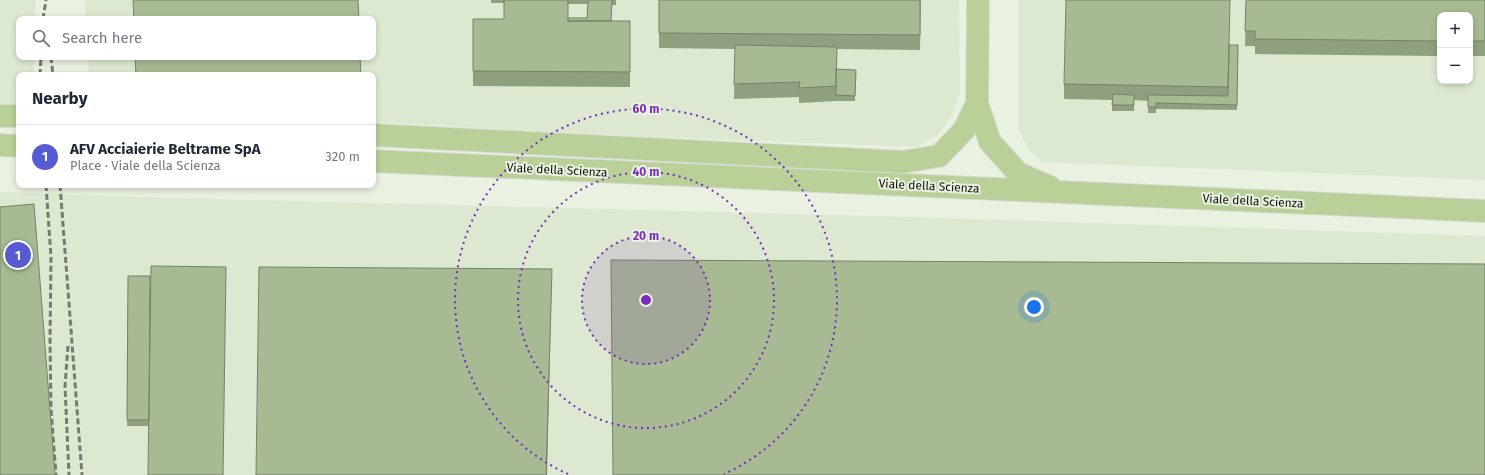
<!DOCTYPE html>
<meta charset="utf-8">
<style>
:root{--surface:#fff;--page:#f6f6f7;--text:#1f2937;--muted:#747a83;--line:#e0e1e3;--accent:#575bd2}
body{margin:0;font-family:"Fira Sans",sans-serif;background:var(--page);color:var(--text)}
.controls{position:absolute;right:12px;top:12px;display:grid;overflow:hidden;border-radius:8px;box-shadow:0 2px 6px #0003}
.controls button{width:36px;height:36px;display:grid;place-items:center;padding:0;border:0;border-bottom:1px solid var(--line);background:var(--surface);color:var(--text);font:20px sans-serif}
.you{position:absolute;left:1034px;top:307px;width:14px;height:14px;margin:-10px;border:3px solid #fff;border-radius:50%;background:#1a73e8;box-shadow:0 0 0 6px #1a73e833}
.badge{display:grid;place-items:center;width:26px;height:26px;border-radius:50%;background:var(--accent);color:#fff;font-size:13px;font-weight:700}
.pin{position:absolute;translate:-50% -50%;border:2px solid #fff;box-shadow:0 1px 4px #0006}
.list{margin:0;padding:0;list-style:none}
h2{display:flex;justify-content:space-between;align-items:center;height:52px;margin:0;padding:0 16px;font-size:17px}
h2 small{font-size:13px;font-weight:400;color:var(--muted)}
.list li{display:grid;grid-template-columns:26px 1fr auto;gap:12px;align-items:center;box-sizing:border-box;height:64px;padding:0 16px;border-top:1px solid var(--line)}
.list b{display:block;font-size:15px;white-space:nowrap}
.list p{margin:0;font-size:13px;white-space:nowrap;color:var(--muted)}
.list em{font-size:13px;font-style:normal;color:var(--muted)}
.icon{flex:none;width:22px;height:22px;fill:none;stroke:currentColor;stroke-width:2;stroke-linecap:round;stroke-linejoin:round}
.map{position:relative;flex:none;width:1485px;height:475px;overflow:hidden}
.search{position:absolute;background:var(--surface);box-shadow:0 2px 6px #0003;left:16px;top:16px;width:360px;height:44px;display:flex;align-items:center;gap:10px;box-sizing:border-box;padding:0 14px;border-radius:8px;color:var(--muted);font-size:15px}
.panel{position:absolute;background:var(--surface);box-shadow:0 2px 6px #0003;left:16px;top:72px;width:360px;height:116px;border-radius:8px}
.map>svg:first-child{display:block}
.built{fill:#dce8cf;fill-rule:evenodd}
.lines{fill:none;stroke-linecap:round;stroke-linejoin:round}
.primary-casing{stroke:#d9d9d8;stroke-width:24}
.primary{stroke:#b9d198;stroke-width:22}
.rail{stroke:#757b70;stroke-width:3;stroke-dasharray:6 3;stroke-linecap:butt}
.wall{fill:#90a07e;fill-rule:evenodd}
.shaded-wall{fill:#758267}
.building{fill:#a7ba93;stroke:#758267}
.ring{fill:none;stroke:#7b2cbf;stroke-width:2;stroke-dasharray:2 4}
.labels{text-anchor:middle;stroke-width:4;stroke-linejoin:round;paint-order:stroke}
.street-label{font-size:12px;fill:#10130d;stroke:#e9f2e0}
.centre{fill:#7b2cbf;stroke:#e9f2e0;stroke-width:2}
.ring-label{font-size:12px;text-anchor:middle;font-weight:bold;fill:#7b2cbf;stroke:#e9f2e0;stroke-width:4;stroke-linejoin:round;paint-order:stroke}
</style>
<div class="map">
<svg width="1485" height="475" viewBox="0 0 1485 475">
<rect width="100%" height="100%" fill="#e9f2e0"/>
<path class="built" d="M 0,0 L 36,0 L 35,19 L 19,19 L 19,57 L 34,57 L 33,75 L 19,75 L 19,108 L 0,107 Z
M 85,0 L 959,0 L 960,94 L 952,115 L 940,133 L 917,147 L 651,137 L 373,122 L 373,75 L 89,75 L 88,57 L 373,57 L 373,19 L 86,19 Z
M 1018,0 L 1485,0 L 1485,180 L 1042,162 L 1028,149 L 1018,128 ZM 1440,15 L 1470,15 L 1470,81 L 1440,81 Z
M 0,192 L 104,196 L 910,217 L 1485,236 L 1485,475 L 0,475 Z"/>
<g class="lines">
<g class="primary-casing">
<path id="primary" d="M 978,0 L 977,103 L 990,142 L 1018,173 L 1050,187
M 0,116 L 19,116
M 373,135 L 903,162 L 939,156 L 964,130 L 977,103
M 0,145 L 19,146
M 373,161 L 1485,211"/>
</g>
<use href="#primary" class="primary"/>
<path class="rail" d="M 43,19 L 46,0
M 51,57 L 53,75
M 40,75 L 41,57
M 46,185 L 51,257 L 50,340 L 51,409 L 56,475
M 60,185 L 82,475
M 68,346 L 65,386 L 69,475"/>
</g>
<path class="wall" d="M 491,0 L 616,0 L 616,5 L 612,5 L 611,21 L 630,21 L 630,87 L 473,86 L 473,19 L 504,19 L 504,3 L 491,3 ZM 568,4 L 588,4 L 587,18 L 568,21 Z
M 659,0 L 921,0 L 920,50 L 837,49 L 836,69 L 856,70 L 855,101 L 836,101 L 799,103 L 799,97 L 734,99 L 735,49 L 659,48 Z
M 1246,0 L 1485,0 L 1485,56 L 1470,56 L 1470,15 L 1440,15 L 1440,56 L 1255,54 L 1255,46 L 1245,46 Z
M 1238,45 L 1237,110 L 1156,109 L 1156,113 L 1148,113 L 1148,101 L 1134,100 L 1134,111 L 1112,111 L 1112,100 L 1064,99 L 1064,84 L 1229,77 Z
M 128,276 L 150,276 L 149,426 L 127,426 Z"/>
<path class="shaded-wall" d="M 552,269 L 547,475 L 546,475 Z"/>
<path class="building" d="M 133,0 L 358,0 L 359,19 L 134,19 Z
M 504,0 L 568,0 L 568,21 L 630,21 L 630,72 L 473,71 L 473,19 L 504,19 Z
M 588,0 L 612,0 L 611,21 L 568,21 L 568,18 L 587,18 Z
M 659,0 L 920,0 L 920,35 L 659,33 Z
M 1066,0 L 1230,0 L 1228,87 L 1064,84 Z
M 1246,0 L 1485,0 L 1485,41 L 1470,41 L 1470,15 L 1440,15 L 1440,41 L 1255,39 L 1255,31 L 1245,31 Z
M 735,45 L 837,47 L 836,86 L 799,88 L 800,82 L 734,84 Z
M 1229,45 L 1238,45 L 1237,105 L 1156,103 L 1156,107 L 1148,107 L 1148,95 L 1228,96 Z
M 135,57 L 360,57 L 361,75 L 136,75 Z
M 836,69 L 856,70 L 855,96 L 836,95 Z
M 1113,94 L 1134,95 L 1134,105 L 1112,105 Z
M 34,204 L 55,475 L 0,475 L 0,207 Z
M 611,260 L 1485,264 L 1485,475 L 613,475 Z
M 151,266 L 226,267 L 223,475 L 148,475 Z
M 259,267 L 552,269 L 546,475 L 256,475 Z
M 128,276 L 150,276 L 149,420 L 127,420 Z"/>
<circle cx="646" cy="300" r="64" fill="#7b2cbf" fill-opacity=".12"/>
<g class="ring">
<circle cx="646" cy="300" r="64"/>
<circle cx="646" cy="300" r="128"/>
<path d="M568 474A191 191 0 1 1 724 474"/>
</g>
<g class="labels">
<g class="street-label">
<text transform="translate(557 170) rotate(3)" y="4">Viale della Scienza</text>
<text transform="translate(929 186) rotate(3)" y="4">Viale della Scienza</text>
<text transform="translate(1253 201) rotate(3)" y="4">Viale della Scienza</text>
</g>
</g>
<circle cx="646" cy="300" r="6" class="centre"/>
<g class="ring-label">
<text x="646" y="113">60 m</text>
<text x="646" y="176">40 m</text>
<text x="646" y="240">20 m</text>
</g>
</svg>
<div class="controls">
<button>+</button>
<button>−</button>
</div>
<div class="you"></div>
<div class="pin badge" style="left:18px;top:255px">1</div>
<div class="search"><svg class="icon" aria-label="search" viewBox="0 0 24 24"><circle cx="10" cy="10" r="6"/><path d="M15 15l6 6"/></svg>Search here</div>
<section class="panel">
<h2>Nearby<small></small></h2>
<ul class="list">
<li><span class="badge">1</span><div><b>AFV Acciaierie Beltrame SpA</b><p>Place · Viale della Scienza</p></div><em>320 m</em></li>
</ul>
</section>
</div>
